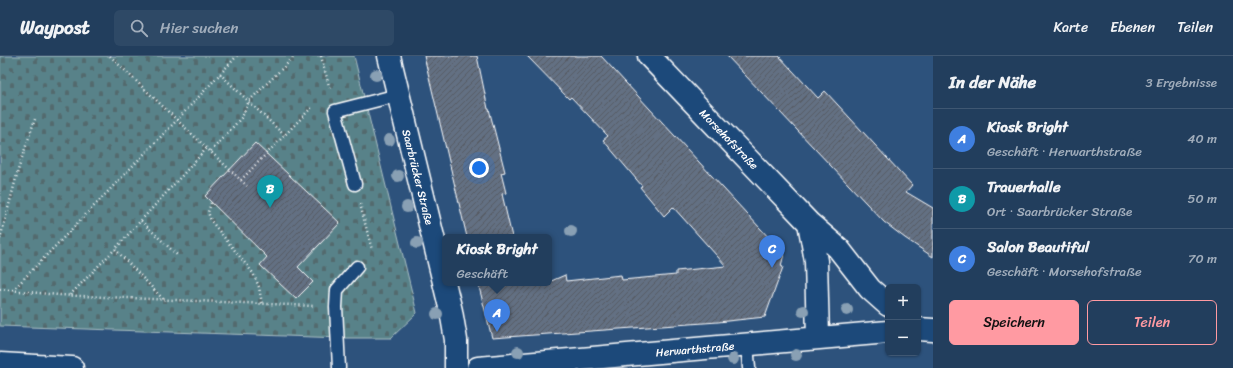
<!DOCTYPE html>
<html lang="de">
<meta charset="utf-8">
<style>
:root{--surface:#223e5d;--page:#2e4966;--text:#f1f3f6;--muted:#a2aebc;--line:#3f5772;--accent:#ff9aa2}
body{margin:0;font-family:Sriracha,sans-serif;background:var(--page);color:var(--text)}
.controls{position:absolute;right:12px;bottom:12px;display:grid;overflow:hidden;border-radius:6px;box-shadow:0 1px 3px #0004}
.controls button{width:36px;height:36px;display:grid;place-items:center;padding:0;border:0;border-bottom:1px solid var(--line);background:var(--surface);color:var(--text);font:20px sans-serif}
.you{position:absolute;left:479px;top:112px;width:14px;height:14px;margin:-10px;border:3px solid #fff;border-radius:50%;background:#1a73e8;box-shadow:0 0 0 6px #1a73e833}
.badge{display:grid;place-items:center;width:26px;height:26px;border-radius:50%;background:var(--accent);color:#fff;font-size:13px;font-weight:700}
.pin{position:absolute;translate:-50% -33px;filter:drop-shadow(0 1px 2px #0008)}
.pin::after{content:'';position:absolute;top:21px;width:14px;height:12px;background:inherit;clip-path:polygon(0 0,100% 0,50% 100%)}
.popup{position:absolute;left:442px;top:178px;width:110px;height:52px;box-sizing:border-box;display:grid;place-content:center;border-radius:6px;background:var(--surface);filter:drop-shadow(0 1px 3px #0005);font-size:13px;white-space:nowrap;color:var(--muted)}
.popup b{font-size:15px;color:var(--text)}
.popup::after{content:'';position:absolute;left:50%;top:100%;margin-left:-8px;border:8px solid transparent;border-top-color:var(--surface)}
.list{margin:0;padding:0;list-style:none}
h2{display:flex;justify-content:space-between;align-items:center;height:52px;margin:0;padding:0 16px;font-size:17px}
h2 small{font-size:13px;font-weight:400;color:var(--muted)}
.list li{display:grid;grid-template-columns:26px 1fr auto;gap:12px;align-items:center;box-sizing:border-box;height:60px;padding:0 16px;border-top:1px solid var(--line)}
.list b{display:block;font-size:15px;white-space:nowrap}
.list p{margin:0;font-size:13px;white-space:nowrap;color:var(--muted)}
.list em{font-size:13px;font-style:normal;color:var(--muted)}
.actions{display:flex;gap:8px;padding:12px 16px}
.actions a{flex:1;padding:9px 0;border:1px solid var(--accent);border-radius:6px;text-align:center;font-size:14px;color:var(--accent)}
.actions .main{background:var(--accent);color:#111}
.icon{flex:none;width:22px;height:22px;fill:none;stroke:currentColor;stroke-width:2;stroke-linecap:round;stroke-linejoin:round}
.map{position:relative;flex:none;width:933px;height:312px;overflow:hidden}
header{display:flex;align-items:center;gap:24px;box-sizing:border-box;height:56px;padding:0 20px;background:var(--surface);border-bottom:1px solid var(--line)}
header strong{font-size:19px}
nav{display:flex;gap:22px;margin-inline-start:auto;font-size:14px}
.search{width:280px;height:36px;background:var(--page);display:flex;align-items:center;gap:10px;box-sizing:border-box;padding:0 14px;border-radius:6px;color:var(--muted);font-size:15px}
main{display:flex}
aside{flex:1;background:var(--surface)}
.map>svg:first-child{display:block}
.cemetery{fill:url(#cemetery-stones);stroke:#acc0c4}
.building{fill:url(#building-hatch);stroke:#fff}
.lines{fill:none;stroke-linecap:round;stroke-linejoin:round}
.lane-casing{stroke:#fff;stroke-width:15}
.street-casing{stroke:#fff;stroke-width:25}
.path{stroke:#fff;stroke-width:2.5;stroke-dasharray:1 3;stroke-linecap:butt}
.lane{stroke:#1f4a7a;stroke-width:12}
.street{stroke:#1f4a7a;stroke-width:22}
.tree{fill:#89a0b4}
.labels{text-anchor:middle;stroke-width:4;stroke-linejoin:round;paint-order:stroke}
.street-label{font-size:11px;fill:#fff;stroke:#1f4a7a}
</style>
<header>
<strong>Waypost</strong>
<div class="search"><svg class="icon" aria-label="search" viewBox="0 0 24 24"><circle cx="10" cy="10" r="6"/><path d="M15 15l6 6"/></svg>Hier suchen</div>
<nav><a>Karte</a><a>Ebenen</a><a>Teilen</a></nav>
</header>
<main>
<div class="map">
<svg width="933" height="312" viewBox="0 0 933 312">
<defs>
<pattern id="cemetery-stones" width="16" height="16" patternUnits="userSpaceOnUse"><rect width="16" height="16" fill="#588289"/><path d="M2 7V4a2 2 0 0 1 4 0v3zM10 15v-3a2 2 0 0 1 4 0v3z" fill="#536a6e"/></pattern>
<pattern id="building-hatch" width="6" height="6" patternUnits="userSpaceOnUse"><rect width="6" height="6" fill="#647083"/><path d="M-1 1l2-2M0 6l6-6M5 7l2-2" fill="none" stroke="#565a62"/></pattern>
</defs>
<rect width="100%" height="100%" fill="#2d527c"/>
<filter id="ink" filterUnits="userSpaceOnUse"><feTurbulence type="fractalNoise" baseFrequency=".025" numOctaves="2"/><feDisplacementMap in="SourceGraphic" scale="8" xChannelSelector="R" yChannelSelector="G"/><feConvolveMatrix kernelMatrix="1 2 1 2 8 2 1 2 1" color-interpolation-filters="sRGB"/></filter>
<g filter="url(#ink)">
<path class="cemetery" d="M 0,0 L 354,0 L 417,257 L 391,282 L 342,282 L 0,270 Z"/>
<path class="building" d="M 424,0 L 477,0 L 488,53 L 489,53 L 505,116 L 501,117 L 506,137 L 502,138 L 512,181 L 467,181 Z
M 527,0 L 601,0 L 784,198 L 781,210 L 783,211 L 765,261 L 718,266 L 492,282 L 478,227 L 549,227 L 549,226 L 565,219 L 566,225 L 621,219 L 622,224 L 676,219 L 676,215 L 726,210 L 673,151 L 664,160 L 640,131 L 642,130 L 603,84 L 608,80 L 571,41 L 569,43 Z
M 727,0 L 779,0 L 818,42 L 825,35 L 912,129 L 906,136 L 933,152 L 933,201 L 905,182 L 884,166 Z
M 255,87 L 340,167 L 298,211 L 313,226 L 296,243 L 260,209 L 267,201 L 205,140 Z"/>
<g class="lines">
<g class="lane-casing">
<path id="lane" d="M 355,128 L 335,55 L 398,39
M 747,288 L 749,312
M 339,312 L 336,251 L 337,234 L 357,211"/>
</g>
<g class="street-casing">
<path id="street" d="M 389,0 L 451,255 L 456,284 L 456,312
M 649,0 L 809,167 L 838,192 L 870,233 L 888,249
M 809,167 L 816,205 L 818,281
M 918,273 L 933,274
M 0,308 L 72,312
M 478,312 L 888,276"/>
</g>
<path class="path" d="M 110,0 L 177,64 L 237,0
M 321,0 L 330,34
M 220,18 L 284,79
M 211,95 L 242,61 L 249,45 L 295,0
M 241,124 L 313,50
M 211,147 L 208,156 L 211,165 L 253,217 L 259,231 L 262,248
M 360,148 L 372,194
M 141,165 L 177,199
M 0,183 L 19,111 L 35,63
M 0,233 L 58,239 L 315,250
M 13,234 L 177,64 L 247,130
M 70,239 L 115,193
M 163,243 L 115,193 L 207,92"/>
<use href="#lane" class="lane"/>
<use href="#street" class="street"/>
</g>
<g class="tree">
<circle cx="376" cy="19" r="6"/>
<circle cx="389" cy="84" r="6"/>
<circle cx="398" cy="120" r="6"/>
<circle cx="407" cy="151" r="6"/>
<circle cx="571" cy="175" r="6"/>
<circle cx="417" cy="187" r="6"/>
<circle cx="847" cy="254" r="6"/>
<circle cx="803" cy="255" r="6"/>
<circle cx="437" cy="258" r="6"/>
<circle cx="518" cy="296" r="6"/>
<circle cx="796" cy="299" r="6"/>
<circle cx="733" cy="303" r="6"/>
</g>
</g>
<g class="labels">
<g class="street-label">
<text transform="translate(729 83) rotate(46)" y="4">Morsehofstraße</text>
<text transform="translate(418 121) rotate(76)" y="4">Saarbrücker Straße</text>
<text transform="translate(695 293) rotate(-5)" y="4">Herwarthstraße</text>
</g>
</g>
</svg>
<div class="controls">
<button>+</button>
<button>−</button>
</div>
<div class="you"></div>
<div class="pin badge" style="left:497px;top:276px;background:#3f7fe0">A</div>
<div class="popup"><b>Kiosk Bright</b>Geschäft</div>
<div class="pin badge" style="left:270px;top:152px;background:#0f9aa8">B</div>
<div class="pin badge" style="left:772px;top:212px;background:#3f7fe0">C</div>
</div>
<aside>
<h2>In der Nähe<small>3 Ergebnisse</small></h2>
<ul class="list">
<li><span class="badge" style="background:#3f7fe0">A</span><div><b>Kiosk Bright</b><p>Geschäft · Herwarthstraße</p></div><em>40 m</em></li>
<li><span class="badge" style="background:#0f9aa8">B</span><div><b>Trauerhalle</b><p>Ort · Saarbrücker Straße</p></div><em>50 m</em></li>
<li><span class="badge" style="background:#3f7fe0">C</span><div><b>Salon Beautiful</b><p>Geschäft · Morsehofstraße</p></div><em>70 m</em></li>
</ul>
<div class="actions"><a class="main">Speichern</a><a>Teilen</a></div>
</aside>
</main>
